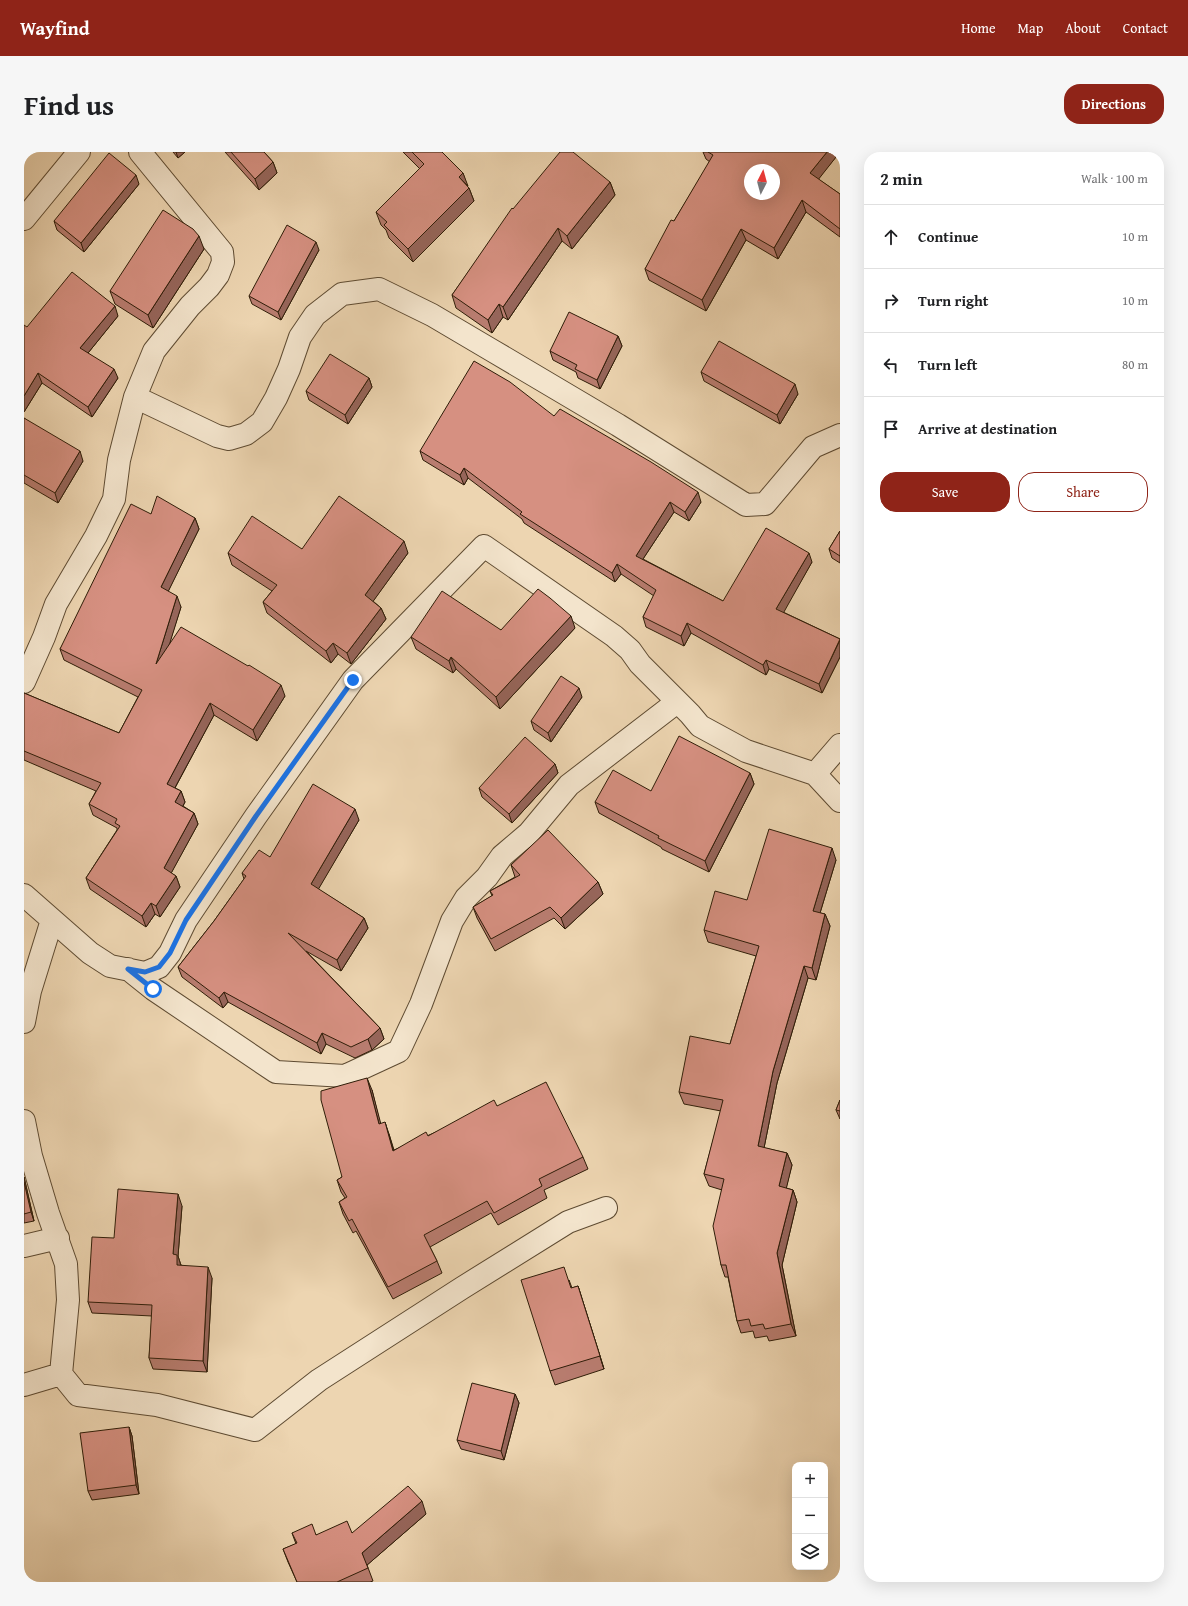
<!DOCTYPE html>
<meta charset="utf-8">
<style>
:root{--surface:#fff;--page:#f6f6f6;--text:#202124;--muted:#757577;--line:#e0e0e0;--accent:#8f2418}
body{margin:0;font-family:"Gentium Book Plus",serif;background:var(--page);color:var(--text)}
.controls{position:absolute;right:12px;bottom:12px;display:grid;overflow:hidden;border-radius:8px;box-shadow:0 4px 16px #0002}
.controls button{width:36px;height:36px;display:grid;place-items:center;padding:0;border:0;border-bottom:1px solid var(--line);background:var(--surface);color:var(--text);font:20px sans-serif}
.compass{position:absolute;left:720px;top:12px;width:36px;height:36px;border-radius:50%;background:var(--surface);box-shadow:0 4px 16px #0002;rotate:6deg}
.stop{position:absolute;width:12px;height:12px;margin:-9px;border:3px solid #1a73e8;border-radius:50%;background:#fff}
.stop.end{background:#1a73e8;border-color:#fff;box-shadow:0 1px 4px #0008}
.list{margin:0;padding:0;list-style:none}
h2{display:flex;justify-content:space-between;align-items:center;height:52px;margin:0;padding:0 16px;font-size:17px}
h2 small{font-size:13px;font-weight:400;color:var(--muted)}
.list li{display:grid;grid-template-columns:26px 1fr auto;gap:12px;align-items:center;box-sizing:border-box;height:64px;padding:0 16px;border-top:1px solid var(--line)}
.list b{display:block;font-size:15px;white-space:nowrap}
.list em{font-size:13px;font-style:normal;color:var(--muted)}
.actions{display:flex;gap:8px;padding:12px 16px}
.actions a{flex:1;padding:9px 0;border:1px solid var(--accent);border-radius:16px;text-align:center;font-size:14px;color:var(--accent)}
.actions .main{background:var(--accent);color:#fff}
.icon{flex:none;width:22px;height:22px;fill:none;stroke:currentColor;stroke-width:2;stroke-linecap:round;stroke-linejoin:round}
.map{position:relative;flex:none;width:816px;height:1430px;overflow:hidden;border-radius:16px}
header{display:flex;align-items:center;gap:24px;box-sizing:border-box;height:56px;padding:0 20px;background:var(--accent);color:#fff}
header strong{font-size:19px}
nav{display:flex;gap:22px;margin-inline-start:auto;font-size:14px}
.intro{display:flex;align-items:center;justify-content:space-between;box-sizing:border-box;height:96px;padding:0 24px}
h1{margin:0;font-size:28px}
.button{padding:10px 18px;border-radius:16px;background:var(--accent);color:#fff;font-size:14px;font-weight:700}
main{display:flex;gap:24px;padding:0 24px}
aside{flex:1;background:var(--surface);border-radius:16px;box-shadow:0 4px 16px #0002}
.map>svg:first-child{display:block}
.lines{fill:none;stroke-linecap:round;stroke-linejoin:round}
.minor-casing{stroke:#5e4b32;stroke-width:24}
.minor{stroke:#f3e4cc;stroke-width:22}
.wall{fill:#b87c6f;stroke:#2f1d08}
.shaded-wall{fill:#96655a;stroke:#2f1d08}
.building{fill:#d69081;stroke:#2f1d08;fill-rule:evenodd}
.route{stroke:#1a73e8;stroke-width:5}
</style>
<header>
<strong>Wayfind</strong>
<nav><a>Home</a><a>Map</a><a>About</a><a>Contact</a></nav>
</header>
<div class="intro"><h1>Find us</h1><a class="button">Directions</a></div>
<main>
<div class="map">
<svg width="816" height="1430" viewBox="0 0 816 1430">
<rect width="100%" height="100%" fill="#edd5b1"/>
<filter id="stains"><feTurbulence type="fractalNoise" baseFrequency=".005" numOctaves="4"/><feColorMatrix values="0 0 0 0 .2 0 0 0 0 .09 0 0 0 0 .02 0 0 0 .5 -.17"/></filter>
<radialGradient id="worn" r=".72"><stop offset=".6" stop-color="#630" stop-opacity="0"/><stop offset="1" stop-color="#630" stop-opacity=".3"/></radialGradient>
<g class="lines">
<g class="minor-casing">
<path id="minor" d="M 0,67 L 55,0
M 111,245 L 193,284 L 205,287 L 222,282 L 238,270 L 252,246 L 265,217 L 276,185 L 291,163 L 318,142 L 355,137 L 408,163 L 469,199 L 594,273 L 722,353 L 741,352 L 789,295 L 816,283
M 0,530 L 20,485 L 32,452 L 72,384 L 90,347 L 95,308 L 111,245 L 130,199 L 166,154 L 185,135 L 194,123 L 199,110 L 198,100 L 116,0
M 791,622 L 816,593
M 0,743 L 66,801 L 86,814 L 121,821 L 135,815 L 146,801 L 162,768 L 232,664 L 329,528 L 460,394 L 590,484 L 606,498 L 616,512 L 666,562 L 676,574 L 722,599 L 791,622 L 816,649
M 104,817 L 129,837 L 252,920 L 321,924 L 375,899 L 397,852 L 428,769 L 442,746 L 463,725 L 478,704 L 505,681 L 545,633 L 653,550
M 0,870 L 6,839 L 28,768
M 0,969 L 7,1004 L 24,1061 L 42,1112 L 44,1148 L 37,1222 L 54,1243 L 133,1253 L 231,1278 L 295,1228 L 438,1136 L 544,1070 L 582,1056
M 0,1094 L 34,1086
M 0,1233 L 37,1222"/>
</g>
<use href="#minor" class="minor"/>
</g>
<path class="wall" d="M 149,0 L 161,0 L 154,6 Z
M 201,0 L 240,0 L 249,10 L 253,21 L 235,38 Z
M 379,0 L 418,0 L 439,21 L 443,34 L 445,36 L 450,49 L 389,110 L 365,86 L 362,78 L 357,73 L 352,60 L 396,17 Z
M 679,0 L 816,0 L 794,27 L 816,42 L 816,85 L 782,60 L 754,107 L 722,88 L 682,159 L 625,128 L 621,117 L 650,69 L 686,10 L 682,7 Z
M 586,30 L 591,43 L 548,97 L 538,89 L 484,168 L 479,165 L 468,181 L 432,156 L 428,143 L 489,57 Z
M 115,32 L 60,100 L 33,78 L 30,69 Z
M 180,97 L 129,176 L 91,152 L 86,139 Z
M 295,98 L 257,168 L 228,152 L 225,144 Z
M 94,164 L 64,201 L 94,226 L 68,265 L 18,231 L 0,260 L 3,175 Z
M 594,184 L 598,194 L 576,237 L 554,226 L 552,220 L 529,208 L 526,199 Z
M 677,220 L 774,242 L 756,272 L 680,229 Z
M 345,226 L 348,235 L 324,272 L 285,248 L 282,239 Z
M 530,264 L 677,350 L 665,369 L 650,360 L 619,407 L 699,449 L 788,410 L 759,460 L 816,487 L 816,505 L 798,541 L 745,517 L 742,523 L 667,481 L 660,494 L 622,475 L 619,465 L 630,444 L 597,422 L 591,430 L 500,371 L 498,367 L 444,326 L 440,333 L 399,308 L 396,299 Z
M 0,266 L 59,309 L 34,351 L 0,331 Z
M 127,362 L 171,366 L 175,377 L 144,439 L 157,455 L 145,492 L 261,544 L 233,589 L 190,563 L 151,636 L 157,639 L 161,650 L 159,654 L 170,661 L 174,672 L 147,721 L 152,724 L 156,735 L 136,765 L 131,762 L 122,775 L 66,737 L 62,726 L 93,678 L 93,676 L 69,663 L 65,652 L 72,639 L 0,608 L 0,541 L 95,581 L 114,545 L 40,508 L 36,497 Z
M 816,379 L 816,411 L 808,406 L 805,397 Z
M 278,397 L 384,401 L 349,449 L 357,456 L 362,467 L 327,512 L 314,502 L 307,511 L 243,461 L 239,450 L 248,439 L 208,413 L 204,401 Z
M 551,476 L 476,557 L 432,517 L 429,521 L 392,497 L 387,485 L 477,478 Z
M 558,545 L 527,590 L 510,578 L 507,569 Z
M 531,612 L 534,621 L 488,671 L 458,645 L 455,636 Z
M 726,621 L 730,632 L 685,720 L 638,697 L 637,695 L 575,661 L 571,650 Z
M 335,668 L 294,737 L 340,766 L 344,776 L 317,819 L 282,799 L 356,876 L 360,887 L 348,898 L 331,906 L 302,892 L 297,902 L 204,850 L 199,856 L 158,825 L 154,815 L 190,769 L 220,727 L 218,721 L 246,705 Z
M 812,708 L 796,761 L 801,762 L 806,774 L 792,828 L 784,826 L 753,931 L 740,996 L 763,1001 L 768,1013 L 762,1036 L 769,1038 L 773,1050 L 758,1113 L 772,1184 L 745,1189 L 743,1184 L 731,1186 L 729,1179 L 717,1181 L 713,1169 L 704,1125 L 701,1125 L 697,1113 L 698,1038 L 685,1034 L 680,1022 L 697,959 L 660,952 L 655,940 L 706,892 L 732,804 L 684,790 L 680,778 L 723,748 Z
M 487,713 L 574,730 L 579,742 L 541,777 L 530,766 L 471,799 L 453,766 L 449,755 L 468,744 L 466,739 L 491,725 Z
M 348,938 L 356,971 L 365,982 L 370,998 L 473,954 L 559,1005 L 564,1017 L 520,1038 L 523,1046 L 474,1073 L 467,1061 L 406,1095 L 413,1109 L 418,1121 L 369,1147 L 332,1079 L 329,1081 L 319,1062 L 315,1050 L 321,1046 L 317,1040 L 313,1028 L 318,1025 Z
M 816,948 L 816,967 L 812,958 Z
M 0,1025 L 10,1069 L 0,1071 Z
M 158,1054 L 154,1104 L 157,1113 L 188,1126 L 183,1220 L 129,1217 L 125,1206 L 128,1164 L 68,1161 L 64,1150 L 90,1086 Z
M 545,1128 L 548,1136 L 554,1134 L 580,1217 L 531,1233 L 526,1219 Z
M 491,1242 L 495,1251 L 480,1308 L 437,1297 L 433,1288 Z
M 105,1275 L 108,1284 L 115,1342 L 68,1348 L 64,1339 Z
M 402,1362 L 343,1413 L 349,1429 L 346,1430 L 273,1430 L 264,1410 L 259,1397 L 272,1392 L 268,1381 L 292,1383 L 328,1381 Z"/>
<path class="shaded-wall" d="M 152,0 L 161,0 L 154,6 Z
M 803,0 L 816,0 L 790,33 L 786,21 Z
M 249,10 L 253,21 L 235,38 L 231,27 Z
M 439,21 L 444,34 L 435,25 Z
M 112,23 L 115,32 L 60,100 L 57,91 Z
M 586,30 L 591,43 L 548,97 L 543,84 Z
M 445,36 L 450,49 L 389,110 L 384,97 Z
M 778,48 L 782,60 L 754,107 L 750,96 Z
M 534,76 L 538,89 L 484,168 L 479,155 Z
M 717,77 L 722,88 L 682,159 L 678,148 Z
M 175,84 L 180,97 L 129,176 L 124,163 Z
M 292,90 L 295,98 L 257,168 L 254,160 Z
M 475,152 L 479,165 L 468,181 L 464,168 Z
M 91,154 L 94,164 L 60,206 L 56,196 Z
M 594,184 L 598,194 L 576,237 L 573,228 Z
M 90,217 L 94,226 L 68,265 L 64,255 Z
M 14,221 L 18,231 L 0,260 L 0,244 Z
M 345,226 L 348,235 L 324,272 L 321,263 Z
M 771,232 L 774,242 L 756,272 L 753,263 Z
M 56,299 L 59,309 L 34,351 L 31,341 Z
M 440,316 L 444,326 L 440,333 L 436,323 Z
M 674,340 L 677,350 L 665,369 L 661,360 Z
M 646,350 L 650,360 L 615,413 L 612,404 Z
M 171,366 L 175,377 L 141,446 L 137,435 Z
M 380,389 L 384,401 L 345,455 L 341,443 Z
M 785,401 L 788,410 L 756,467 L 752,457 Z
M 593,412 L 597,422 L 591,430 L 588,421 Z
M 153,444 L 157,455 L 136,523 L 132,512 Z
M 357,456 L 362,467 L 327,512 L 323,501 Z
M 547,464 L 551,476 L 476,557 L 472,545 Z
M 663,471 L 667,481 L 660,494 L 657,484 Z
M 816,488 L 816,505 L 798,541 L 795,532 Z
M 309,491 L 314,502 L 307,511 L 302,499 Z
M 427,505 L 432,517 L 429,521 L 425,509 Z
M 742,508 L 745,517 L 742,523 L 739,513 Z
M 257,533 L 261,544 L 233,589 L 229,578 Z
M 555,536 L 558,545 L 527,590 L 524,581 Z
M 186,551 L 190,563 L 147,643 L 143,632 Z
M 531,612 L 534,621 L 488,671 L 485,662 Z
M 726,621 L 730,632 L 685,720 L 681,709 Z
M 157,639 L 161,650 L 155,661 L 151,650 Z
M 331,657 L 335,668 L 291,743 L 287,732 Z
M 170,661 L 174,672 L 144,727 L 140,716 Z
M 808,696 L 812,708 L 793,771 L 789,759 Z
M 152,724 L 156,735 L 136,765 L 132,754 Z
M 574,730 L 579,742 L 541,777 L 537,766 Z
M 127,751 L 131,762 L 122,775 L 118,764 Z
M 801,762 L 806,774 L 792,828 L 788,816 Z
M 340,766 L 344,776 L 317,819 L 313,808 Z
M 780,814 L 784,826 L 753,931 L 738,1006 L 734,994 L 749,919 Z
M 200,840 L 204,850 L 199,856 L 195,846 Z
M 356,876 L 360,887 L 348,898 L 344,887 Z
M 298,881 L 302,892 L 297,902 L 293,891 Z
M 343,926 L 348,938 L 360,984 L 355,972 Z
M 361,970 L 365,982 L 373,1011 L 369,999 Z
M 763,1001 L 768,1013 L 760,1046 L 755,1034 Z
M 0,1025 L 10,1069 L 7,1060 L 0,1030 Z
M 769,1038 L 773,1050 L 758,1113 L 772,1184 L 767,1172 L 753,1101 Z
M 154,1042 L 158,1054 L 154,1104 L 157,1114 L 157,1124 L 149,1102 Z
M 184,1115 L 188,1126 L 183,1220 L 179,1209 Z
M 554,1134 L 558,1148 L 580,1217 L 576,1204 Z
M 491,1242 L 495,1251 L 480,1308 L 477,1299 Z
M 105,1275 L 108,1284 L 115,1342 L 112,1333 Z
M 398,1349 L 402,1362 L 342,1414 L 338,1401 Z"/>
<path class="building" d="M 207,0 L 240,0 L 249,10 L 231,27 Z
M 388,0 L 418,0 L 439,21 L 435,25 L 445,36 L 384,97 L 360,73 L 363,70 L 352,60 L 400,12 Z
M 536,0 L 549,0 L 586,30 L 543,84 L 534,76 L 479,155 L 475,152 L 464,168 L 428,143 L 488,56 L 489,57 Z
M 684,0 L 803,0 L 786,21 L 816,42 L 816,77 L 778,48 L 750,96 L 717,77 L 678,148 L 621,117 L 647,68 L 650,69 L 689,3 ZM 726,18 L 750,18 L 750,42 L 726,42 Z
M 85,1 L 112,23 L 57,91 L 30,69 Z
M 139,58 L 169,77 L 175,84 L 124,163 L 86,139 Z
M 263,73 L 292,90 L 254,160 L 225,144 Z
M 48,120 L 91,154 L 56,196 L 90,217 L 64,255 L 14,221 L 0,244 L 0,173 L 3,175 Z
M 545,160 L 594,184 L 573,228 L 551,217 L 553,213 L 526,199 Z
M 695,189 L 771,232 L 753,263 L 677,220 Z
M 306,202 L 345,226 L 321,263 L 282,239 Z
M 450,209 L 486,230 L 530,264 L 536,257 L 627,310 L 674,340 L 661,360 L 646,350 L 612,404 L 699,449 L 742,376 L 785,401 L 752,457 L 816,487 L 795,532 L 742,508 L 739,513 L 663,471 L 657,484 L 619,465 L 632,438 L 593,412 L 588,421 L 496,362 L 498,360 L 440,316 L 436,323 L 396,299 Z
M 0,266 L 56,299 L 31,341 L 0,323 Z
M 133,344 L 171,366 L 137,435 L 153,444 L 132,512 L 157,475 L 224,514 L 225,513 L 257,533 L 229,578 L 186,551 L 143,632 L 157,639 L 151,650 L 170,661 L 140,716 L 152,724 L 132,754 L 127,751 L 118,764 L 62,726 L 96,674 L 91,671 L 93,667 L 65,652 L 77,631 L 0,599 L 0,541 L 95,581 L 118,538 L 36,497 L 107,352 L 127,362 Z
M 315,344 L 380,389 L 341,443 L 357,456 L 323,501 L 309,491 L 302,499 L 239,450 L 253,433 L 204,401 L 228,364 L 278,397 Z
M 816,379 L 816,404 L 805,397 Z
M 514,437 L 526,446 L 547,464 L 472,545 L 427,505 L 425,509 L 387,485 L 418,439 L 477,478 Z
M 537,524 L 555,536 L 524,581 L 507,569 Z
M 655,584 L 726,621 L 681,709 L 634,686 L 635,684 L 571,650 L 589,618 L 627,639 Z
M 501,585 L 531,612 L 485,662 L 455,636 Z
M 289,632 L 331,657 L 287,732 L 340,766 L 313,808 L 264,781 L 356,876 L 344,887 L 327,895 L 298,881 L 293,891 L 200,840 L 195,846 L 154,815 L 190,769 L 222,724 L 218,721 L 235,698 L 246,705 Z
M 745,677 L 808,696 L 789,759 L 801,762 L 788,816 L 780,814 L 749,919 L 734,994 L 763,1001 L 755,1034 L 769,1038 L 753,1101 L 767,1172 L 741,1177 L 739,1172 L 727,1174 L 725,1167 L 713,1169 L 702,1113 L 697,1113 L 689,1074 L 700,1027 L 680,1022 L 699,948 L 655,940 L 666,884 L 706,892 L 735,794 L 680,778 L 691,739 L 723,748 Z
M 524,678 L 574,730 L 537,766 L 526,755 L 467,787 L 449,755 L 469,743 L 466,739 L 496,723 L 487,713 Z
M 343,926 L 355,972 L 361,970 L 369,999 L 402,980 L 404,984 L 470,948 L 473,954 L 522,930 L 559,1005 L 515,1027 L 518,1034 L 470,1061 L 463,1049 L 400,1083 L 413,1109 L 364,1135 L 328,1067 L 325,1069 L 315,1050 L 323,1045 L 313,1028 L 318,1025 L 297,948 L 297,939 Z
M 816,948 L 816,959 L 812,958 Z
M 0,1030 L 7,1060 L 0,1062 Z
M 94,1037 L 154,1042 L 149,1102 L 153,1103 L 153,1113 L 184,1115 L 179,1209 L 125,1206 L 128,1153 L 64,1150 L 68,1085 L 90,1086 Z
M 540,1115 L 547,1136 L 554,1134 L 576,1204 L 526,1219 L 497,1128 Z
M 448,1231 L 491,1242 L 477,1299 L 433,1288 Z
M 105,1275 L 112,1333 L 64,1339 L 56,1281 Z
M 384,1334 L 398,1349 L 338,1401 L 344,1416 L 313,1430 L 273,1430 L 259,1397 L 273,1391 L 268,1381 L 288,1372 L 292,1383 L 323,1369 L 328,1381 Z"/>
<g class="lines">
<path class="route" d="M 129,837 L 104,817 L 121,820 L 135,815 L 146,801 L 162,768 L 232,664 L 329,528"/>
</g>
<rect width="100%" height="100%" filter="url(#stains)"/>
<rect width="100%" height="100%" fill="url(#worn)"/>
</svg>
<div class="controls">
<button>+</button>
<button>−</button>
<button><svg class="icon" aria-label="layers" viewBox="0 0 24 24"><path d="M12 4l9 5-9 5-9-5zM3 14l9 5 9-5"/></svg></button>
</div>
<svg class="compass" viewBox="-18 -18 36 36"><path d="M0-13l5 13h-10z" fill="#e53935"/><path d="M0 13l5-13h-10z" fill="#757577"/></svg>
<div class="stop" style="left:129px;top:837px"></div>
<div class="stop end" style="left:329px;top:528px"></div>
</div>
<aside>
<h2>2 min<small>Walk · 100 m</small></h2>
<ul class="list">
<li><svg class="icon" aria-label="ahead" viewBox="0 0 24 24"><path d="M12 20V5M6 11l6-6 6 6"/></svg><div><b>Continue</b></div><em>10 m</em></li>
<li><svg class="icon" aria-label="right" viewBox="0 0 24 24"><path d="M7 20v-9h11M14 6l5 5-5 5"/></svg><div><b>Turn right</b></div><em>10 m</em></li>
<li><svg class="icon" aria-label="left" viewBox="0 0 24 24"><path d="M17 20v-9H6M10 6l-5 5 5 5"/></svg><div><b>Turn left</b></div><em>80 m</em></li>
<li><svg class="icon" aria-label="arrive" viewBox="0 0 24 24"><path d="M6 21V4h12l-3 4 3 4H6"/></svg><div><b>Arrive at destination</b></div></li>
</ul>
<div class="actions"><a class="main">Save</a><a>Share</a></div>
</aside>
</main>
